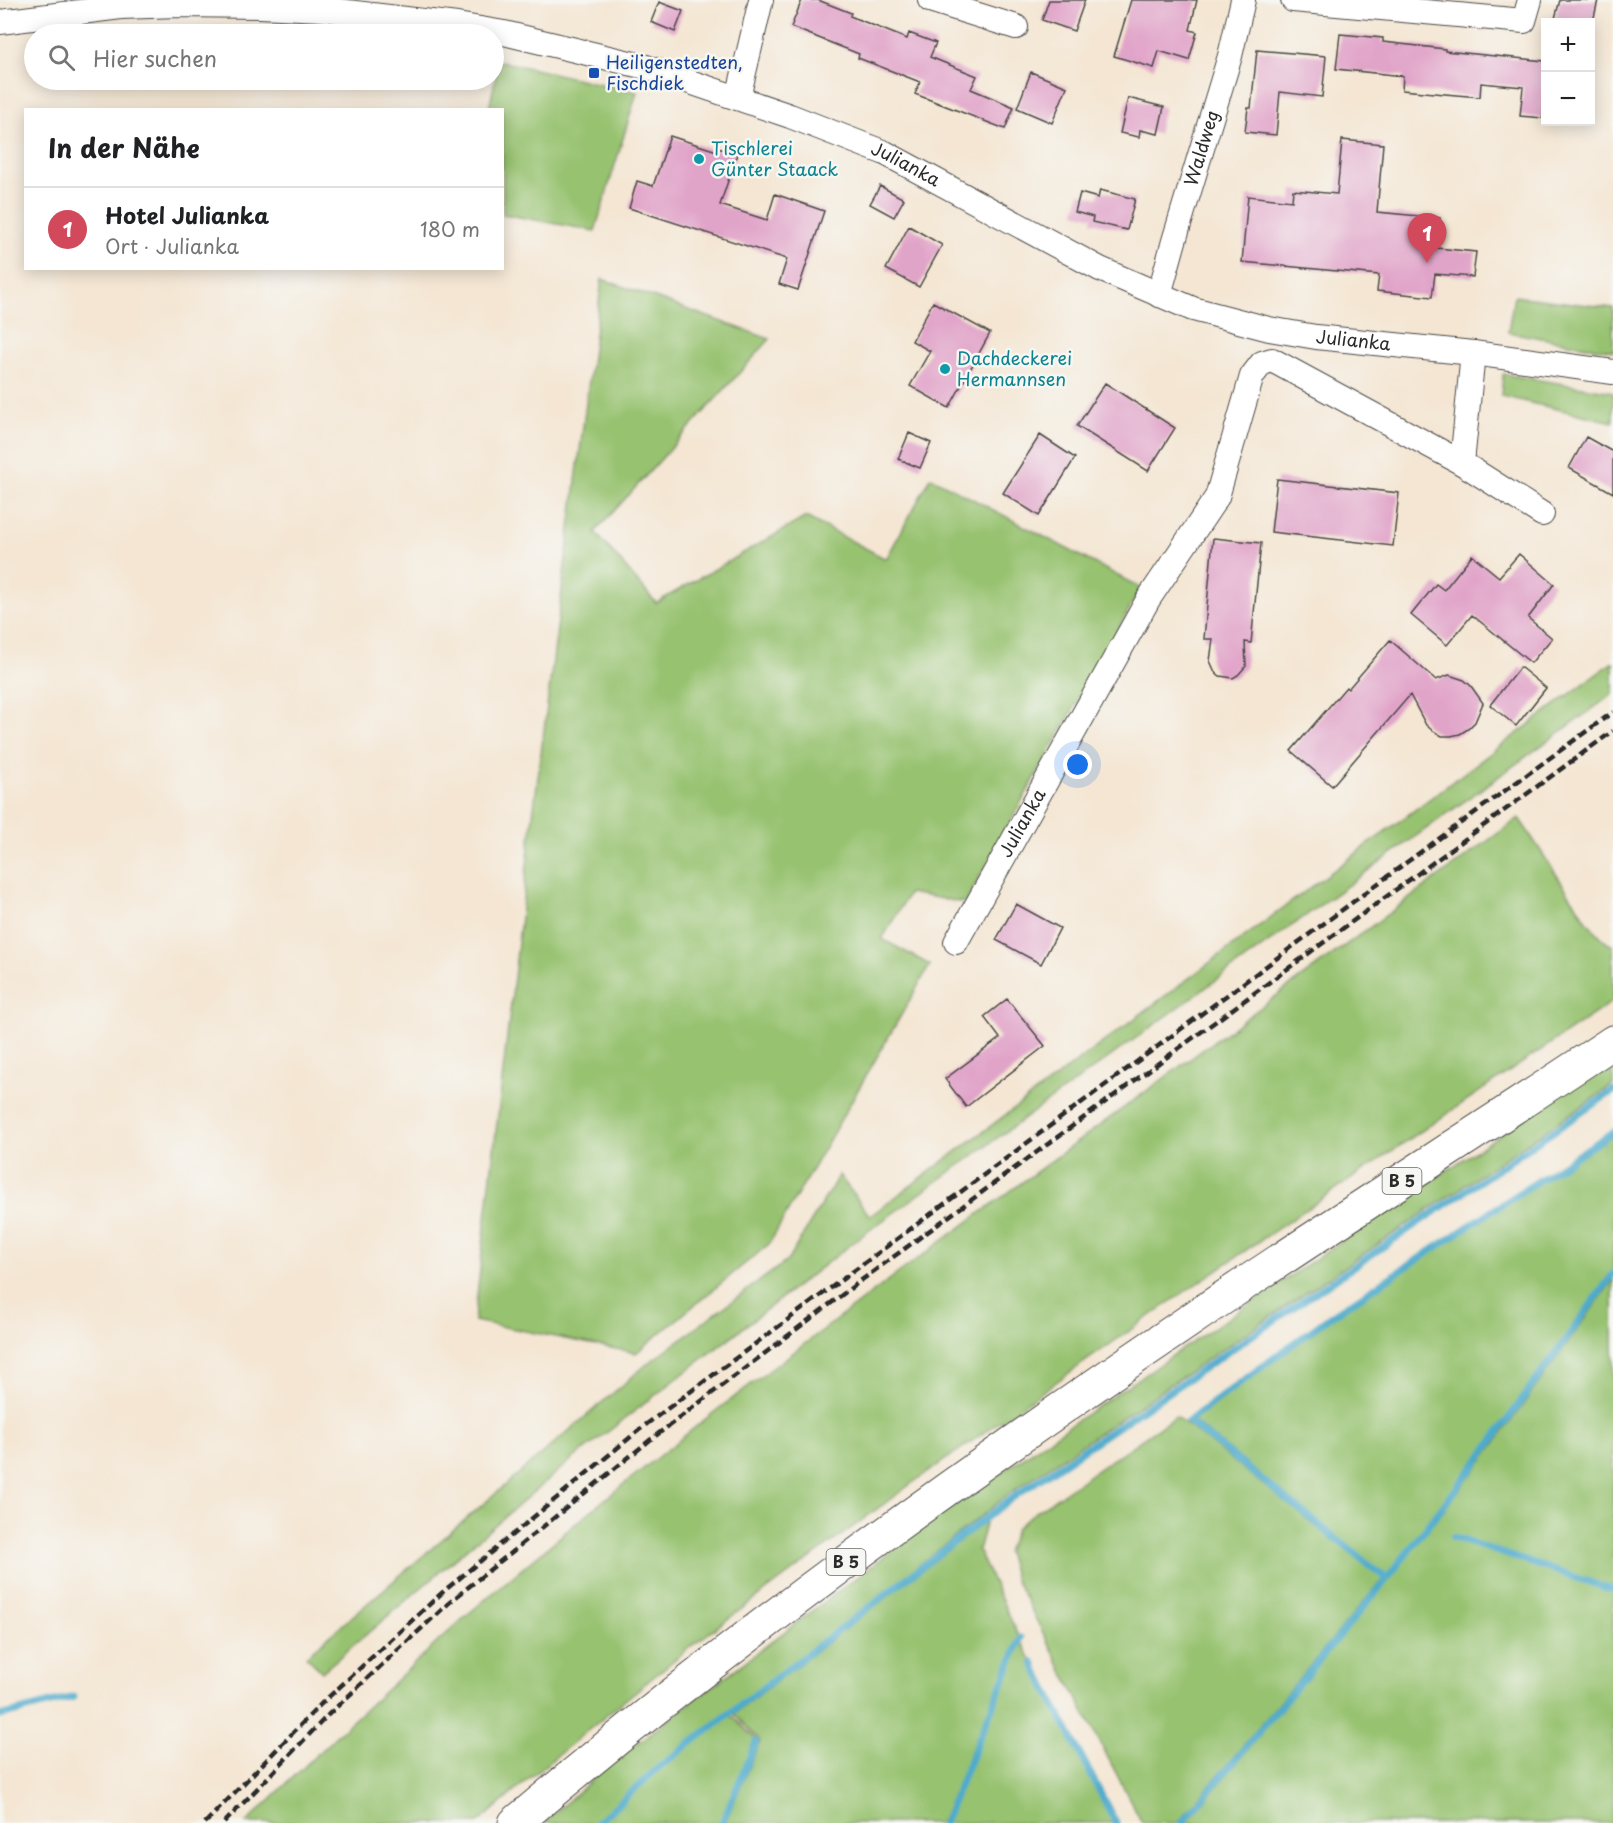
<!DOCTYPE html>
<html lang="de">
<meta charset="utf-8">
<style>
:root{--surface:#fff;--page:#f2f2f2;--text:#202124;--muted:#757577;--line:#e0e0e0;--accent:#d1495b}
body{margin:0;font-family:"Playpen Sans",sans-serif;background:var(--page);color:var(--text)}
.controls{position:absolute;right:18px;top:18px;display:grid;overflow:hidden;border-radius:0px;box-shadow:0 3px 15px #0003}
.controls button{width:54px;height:54px;display:grid;place-items:center;padding:0;border:0;border-bottom:2px solid var(--line);background:var(--surface);color:var(--text);font:30px sans-serif}
.you{position:absolute;left:1078px;top:765px;width:21px;height:21px;margin:-15px;border:4px solid #fff;border-radius:50%;background:#1a73e8;box-shadow:0 0 0 9px #1a73e833}
.badge{display:grid;place-items:center;width:39px;height:39px;border-radius:50%;background:var(--accent);color:#fff;font-size:20px;font-weight:700}
.pin{position:absolute;translate:-50% -50px;filter:drop-shadow(0 2px 3px #0008)}
.pin::after{content:'';position:absolute;top:32px;width:21px;height:18px;background:inherit;clip-path:polygon(0 0,100% 0,50% 100%)}
.list{margin:0;padding:0;list-style:none}
h2{display:flex;justify-content:space-between;align-items:center;height:78px;margin:0;padding:0 24px;font-size:26px}
h2 small{font-size:20px;font-weight:400;color:var(--muted)}
.list li{display:grid;grid-template-columns:39px 1fr auto;gap:18px;align-items:center;box-sizing:border-box;height:84px;padding:0 24px;border-top:2px solid var(--line)}
.list b{display:block;font-size:22px;white-space:nowrap}
.list p{margin:0;font-size:20px;white-space:nowrap;color:var(--muted)}
.list em{font-size:20px;font-style:normal;color:var(--muted)}
.icon{flex:none;width:33px;height:33px;fill:none;stroke:currentColor;stroke-width:2;stroke-linecap:round;stroke-linejoin:round}
.map{position:relative;flex:none;width:1613px;height:1823px;overflow:hidden}
.search{position:absolute;background:var(--surface);box-shadow:0 3px 15px #0003;left:24px;top:24px;width:480px;height:66px;display:flex;align-items:center;gap:15px;box-sizing:border-box;padding:0 21px;border-radius:33px;color:var(--muted);font-size:22px}
.panel{position:absolute;background:var(--surface);box-shadow:0 3px 15px #0003;left:24px;top:108px;width:480px;height:162px;border-radius:0px}
.map>svg:first-child{display:block}
.green{fill:#97c270;stroke:#61764e;stroke-width:1.5}
.lines{fill:none;stroke-linecap:round;stroke-linejoin:round}
.stream{stroke:#4dabcc;stroke-width:7}
.building{fill:#e1a4c9}
.minor-casing{stroke:#494744;stroke-width:26}
.highway-casing{stroke:#494744;stroke-width:35}
.minor{stroke:#fff;stroke-width:24}
.highway{stroke:#fff;stroke-width:33}
.rail{stroke:#2b2b2b;stroke-width:4.5;stroke-dasharray:9 4.5;stroke-linecap:butt}
.transit-dot{fill:#1a4fb4;stroke:#f6f6f2;stroke-width:2}
.culture-dot{fill:#0f9aa8;stroke:#f6f6f2;stroke-width:2}
.labels{text-anchor:middle;stroke-width:5;stroke-linejoin:round;paint-order:stroke}
.shield{fill:#f6f6f2;stroke:#686867;stroke-width:1.5}
.shield-label{font-size:16px;font-weight:bold;fill:#2b2b2b}
.transit-label{font-size:18px;fill:#164399;stroke:#f6f6f2;text-anchor:start}
.street-label{font-size:18px;fill:#2b2b2b;stroke:#f6f6f2}
.culture-label{font-size:18px;fill:#0d838f;stroke:#f6f6f2;text-anchor:start}
</style>
<div class="map">
<svg width="1613" height="1823" viewBox="0 0 1613 1823">
<rect width="100%" height="100%" fill="#f6f6f2"/>
<filter id="ink" filterUnits="userSpaceOnUse"><feTurbulence type="fractalNoise" baseFrequency=".0167" numOctaves="2"/><feDisplacementMap in="SourceGraphic" scale="12" xChannelSelector="R" yChannelSelector="G"/><feConvolveMatrix kernelMatrix="1 2 1 2 8 2 1 2 1" color-interpolation-filters="sRGB"/></filter>
<filter id="wash" filterUnits="userSpaceOnUse"><feTurbulence type="fractalNoise" baseFrequency=".008" numOctaves="4" result="noise"/><feDisplacementMap in="SourceGraphic" scale="24" xChannelSelector="R" yChannelSelector="G"/><feGaussianBlur stdDeviation="1.35" result="paint"/><feColorMatrix in="noise" values="0 0 0 0 0 0 0 0 0 0 0 0 0 0 0 0 0 1.4 0 .05"/><feComposite in="paint" operator="in"/></filter>
<g filter="url(#wash)">
<rect width="100%" height="100%" fill="#f4e6d3"/>
<path class="green" d="M 499,61 L 637,92 L 595,231 L 503,214 L 502,110 L 489,109 Z
M 602,279 L 770,339 L 595,532 L 656,603 L 806,517 L 886,559 L 931,477 L 1141,588 L 965,903 L 909,893 L 882,939 L 930,965 L 769,1244 L 636,1353 L 474,1321 L 531,831 Z
M 1514,296 L 1613,308 L 1613,351 L 1508,332 Z
M 1503,374 L 1613,392 L 1613,422 L 1501,396 Z
M 1613,662 L 1613,694 L 867,1232 L 570,1461 L 322,1672 L 306,1656 L 647,1364 L 788,1260 L 839,1175 L 870,1216 Z
M 1519,818 L 1589,924 L 1607,943 L 1613,946 L 1613,1001 L 1183,1293 L 911,1484 L 690,1647 L 531,1777 L 478,1823 L 246,1823 L 337,1735 L 468,1614 L 599,1504 L 713,1413 L 897,1274 Z
M 1613,1058 L 1613,1085 L 1009,1494 L 859,1613 L 657,1766 L 593,1823 L 543,1823 L 610,1764 L 931,1521 L 1120,1391 Z
M 1613,1135 L 1613,1272 L 1486,1448 L 1387,1577 L 1193,1421 L 1332,1318 Z
M 1613,1280 L 1613,1823 L 1186,1823 L 1388,1581 L 1488,1453 Z
M 1176,1416 L 1383,1579 L 1178,1823 L 1142,1823 L 1015,1579 L 1007,1552 L 1016,1529 L 1027,1518 Z
M 986,1521 L 978,1550 L 1019,1637 L 941,1823 L 725,1823 L 760,1741 L 734,1714 Z
M 1022,1642 L 1115,1823 L 946,1823 Z
M 731,1715 L 756,1740 L 720,1823 L 599,1823 L 659,1769 Z"/>
<g class="lines">
<path class="stream" d="M 1453,1537 L 1613,1590
M 1387,1579 L 1188,1421 L 1331,1316 L 1613,1132
M 1033,1663 L 1116,1823
M 0,1716 L 74,1697
M 597,1823 L 658,1768 L 1012,1498 L 1613,1091
M 722,1823 L 756,1742
M 944,1823 L 1021,1638
M 1182,1823 L 1387,1579 L 1486,1450 L 1613,1274"/>
</g>
<g id="blocks">
<path class="building" d="M 802,0 L 818,0 L 851,13 L 850,16 L 907,39 L 909,33 L 936,43 L 930,57 L 977,76 L 971,89 L 1014,107 L 1005,129 L 915,94 L 920,82 L 858,58 L 859,54 L 791,27 Z
M 1049,0 L 1085,0 L 1074,31 L 1042,20 Z
M 1131,0 L 1197,0 L 1190,30 L 1197,32 L 1189,60 L 1159,51 L 1154,68 L 1114,56 Z
M 1560,0 L 1598,0 L 1593,22 L 1554,22 Z
M 659,2 L 683,11 L 675,32 L 651,22 Z
M 1340,34 L 1383,38 L 1383,42 L 1445,49 L 1445,51 L 1545,61 L 1545,109 L 1544,108 L 1543,118 L 1520,116 L 1523,87 L 1481,83 L 1480,97 L 1456,95 L 1402,90 L 1403,76 L 1336,69 Z
M 1257,50 L 1326,56 L 1322,97 L 1280,92 L 1276,135 L 1245,132 L 1248,108 L 1251,108 Z
M 1031,72 L 1067,87 L 1052,123 L 1017,108 Z
M 1128,98 L 1164,107 L 1158,134 L 1140,130 L 1139,137 L 1120,133 Z
M 670,136 L 717,151 L 718,148 L 737,154 L 720,205 L 767,220 L 775,194 L 824,211 L 798,290 L 779,284 L 787,259 L 629,208 L 637,181 L 653,186 Z
M 1342,140 L 1383,144 L 1377,212 L 1440,218 L 1437,248 L 1476,252 L 1473,277 L 1435,274 L 1432,297 L 1377,291 L 1379,275 L 1242,262 L 1248,196 L 1292,201 L 1293,190 L 1337,194 Z
M 880,186 L 904,199 L 894,217 L 870,204 Z
M 1100,190 L 1135,199 L 1127,230 L 1092,222 L 1093,217 L 1075,212 L 1080,193 L 1098,198 Z
M 909,226 L 942,245 L 919,287 L 886,269 Z
M 933,302 L 990,333 L 949,408 L 910,386 L 930,351 L 912,341 Z
M 1105,383 L 1175,428 L 1148,471 L 1077,426 Z
M 909,433 L 931,443 L 920,468 L 898,459 Z
M 1040,435 L 1075,458 L 1039,516 L 1003,493 Z
M 1586,437 L 1613,452 L 1613,493 L 1569,468 Z
M 1277,479 L 1399,493 L 1393,546 L 1271,532 Z
M 1213,538 L 1261,543 L 1251,643 L 1245,642 L 1246,666 L 1238,675 L 1233,678 L 1220,676 L 1215,672 L 1210,661 L 1213,639 L 1204,639 Z
M 1519,554 L 1554,584 L 1528,618 L 1552,638 L 1531,663 L 1472,615 L 1447,645 L 1411,615 L 1436,584 L 1444,590 L 1472,555 L 1499,577 Z
M 1390,640 L 1436,680 L 1449,675 L 1464,680 L 1471,686 L 1483,703 L 1475,722 L 1468,729 L 1460,734 L 1451,736 L 1442,736 L 1433,731 L 1426,725 L 1410,695 L 1332,786 L 1291,751 L 1346,687 L 1348,689 Z
M 1520,667 L 1546,688 L 1516,726 L 1490,705 Z
M 1016,904 L 1060,928 L 1041,964 L 996,940 Z
M 1007,999 L 1045,1046 L 966,1107 L 945,1079 L 1000,1038 L 984,1017 Z"/>
</g>
</g>
<g filter="url(#ink)">
<use href="#blocks" fill-opacity="0" stroke="#494744" stroke-width="1.5"/>
<g class="lines">
<g class="minor-casing">
<g id="minor">
<path d="M 930,0 L 1016,27"/>
<path d="M 1293,0 L 1524,21 L 1530,0"/>
<path id="s1" d="M 0,22 L 121,7 L 179,5 L 260,6 L 321,9 L 457,25 L 504,33 L 646,67 L 790,116 L 885,153 L 1100,269 L 1193,309 L 1269,329 L 1316,337 L 1473,353 L 1613,372"/>
<path d="M 738,98 L 761,0"/>
<path id="s2" d="M 1159,295 L 1174,241 L 1230,56 L 1243,0"/>
<path d="M 1462,463 L 1542,514"/>
<path id="s3" d="M 956,942 L 1149,598 L 1217,497 L 1252,376 L 1262,363 L 1272,360 L 1462,463 L 1473,353"/>
</g>
</g>
<g class="highway-casing">
<path id="highway" d="M 515,1823 C 729,1642 957,1478 1189,1321 C 1329,1226 1472,1136 1613,1042"/>
</g>
<use href="#minor" class="minor"/>
<use href="#highway" class="highway"/>
<path class="rail" d="M 205,1823 L 321,1704 L 444,1591 L 644,1426 L 1407,862 L 1613,712
M 224,1823 L 329,1714 L 450,1602 L 650,1440 L 859,1282 L 1613,731"/>
</g>
</g>
<rect class="transit-dot" x="588" y="67" width="12" height="12" rx="3"/>
<g class="culture-dot">
<circle cx="699" cy="159" r="6"/>
<circle cx="945" cy="369" r="6"/>
</g>
<g class="labels">
<g class="shield">
<rect x="1382.5" y="1168" width="39" height="26" rx="4.5"/>
<rect x="826.5" y="1549" width="39" height="26" rx="4.5"/>
</g>
<g class="shield-label">
<text x="1402" y="1187">B 5</text>
<text x="846" y="1568">B 5</text>
</g>
<g class="transit-label">
<text x="606" y="69">Heiligenstedten,<tspan x="606" dy="21">Fischdiek</tspan></text>
</g>
<g class="street-label">
<text dy="6" stroke="none"><textPath href="#s2" startOffset="153">Waldweg</textPath></text>
<text dy="6" stroke="none"><textPath href="#s1" startOffset="930">Julianka</textPath></text>
<text dy="6" stroke="none"><textPath href="#s1" startOffset="1416">Julianka</textPath></text>
<text dy="6" stroke="none"><textPath href="#s3" startOffset="136">Julianka</textPath></text>
</g>
<g class="culture-label">
<text x="711" y="155">Tischlerei<tspan x="711" dy="21">Günter Staack</tspan></text>
<text x="957" y="365">Dachdeckerei<tspan x="957" dy="21">Hermannsen</tspan></text>
</g>
</g>
</svg>
<div class="controls">
<button>+</button>
<button>−</button>
</div>
<div class="you"></div>
<div class="pin badge" style="left:1427px;top:263px">1</div>
<div class="search"><svg class="icon" aria-label="search" viewBox="0 0 24 24"><circle cx="10" cy="10" r="6"/><path d="M15 15l6 6"/></svg>Hier suchen</div>
<section class="panel">
<h2>In der Nähe<small></small></h2>
<ul class="list">
<li><span class="badge">1</span><div><b>Hotel Julianka</b><p>Ort · Julianka</p></div><em>180 m</em></li>
</ul>
</section>
</div>
